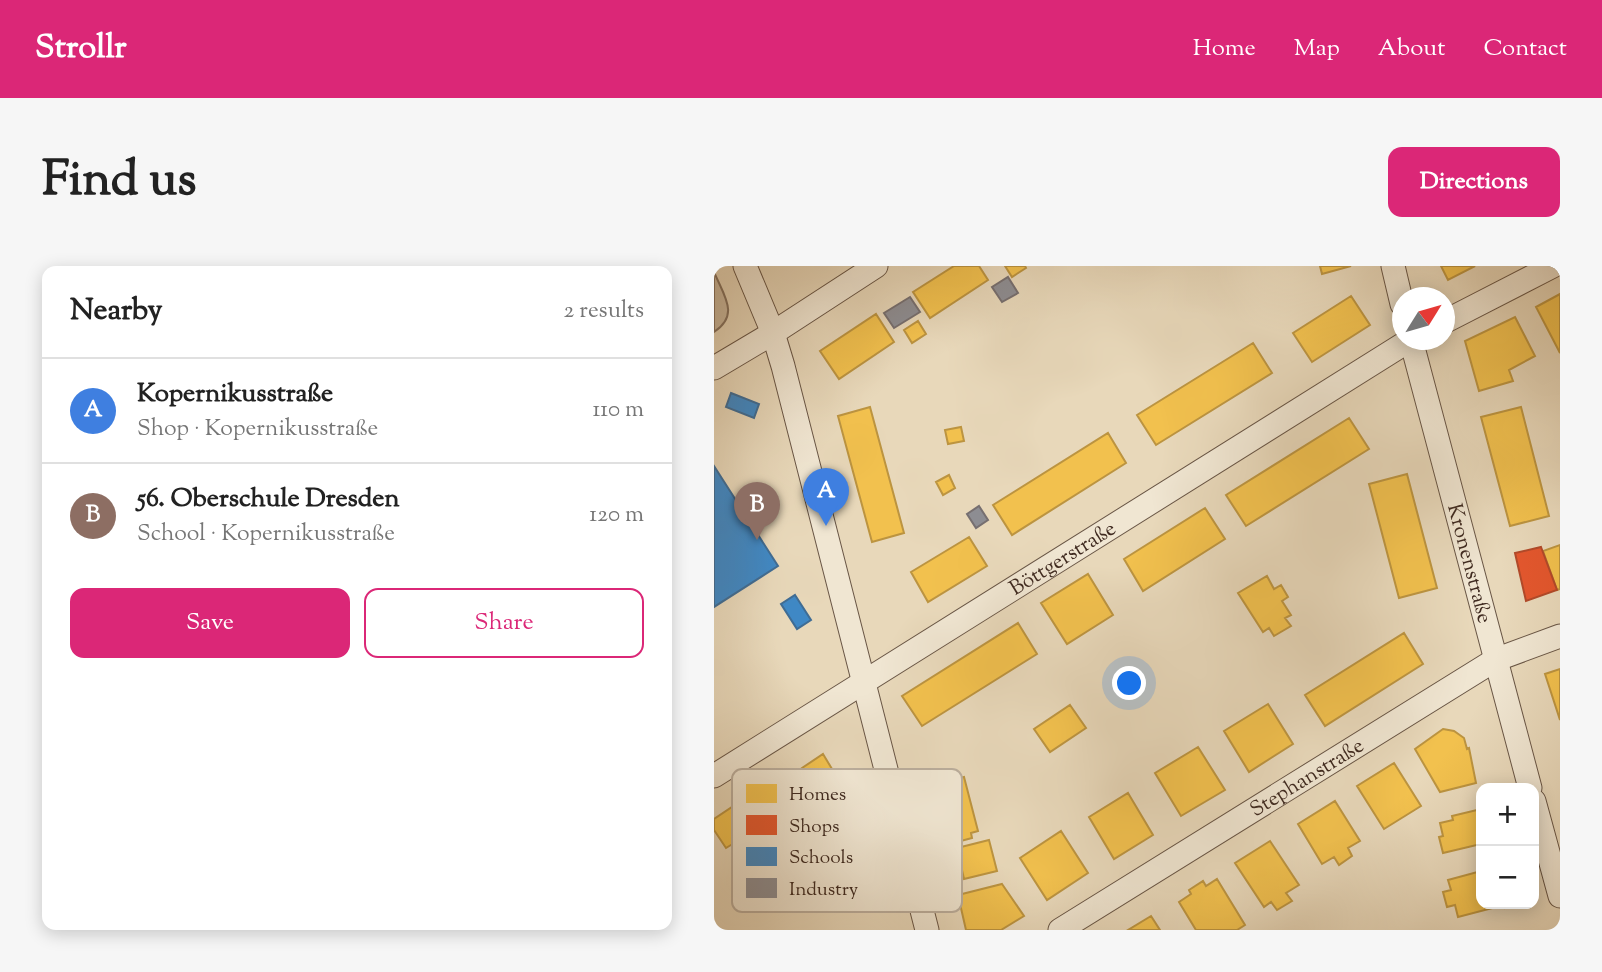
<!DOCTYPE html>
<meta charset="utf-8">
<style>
:root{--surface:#fff;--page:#f6f6f6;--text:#222;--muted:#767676;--line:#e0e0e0;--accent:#db2777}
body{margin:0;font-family:"Sorts Mill Goudy",serif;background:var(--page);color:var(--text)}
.controls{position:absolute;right:21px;bottom:21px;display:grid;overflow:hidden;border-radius:14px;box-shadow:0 4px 18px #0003}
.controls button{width:63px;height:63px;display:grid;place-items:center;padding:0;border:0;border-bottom:2px solid var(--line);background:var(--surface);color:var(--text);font:35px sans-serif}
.compass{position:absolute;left:678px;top:21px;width:63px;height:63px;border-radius:50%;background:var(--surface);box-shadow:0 4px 18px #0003;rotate:53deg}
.you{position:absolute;left:416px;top:418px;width:24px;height:24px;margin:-18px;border:5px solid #fff;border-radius:50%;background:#1a73e8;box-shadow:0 0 0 10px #1a73e833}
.badge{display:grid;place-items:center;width:46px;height:46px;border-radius:50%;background:var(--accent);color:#fff;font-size:23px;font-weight:700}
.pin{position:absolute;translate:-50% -58px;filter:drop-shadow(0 2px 4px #0008)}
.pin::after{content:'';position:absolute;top:37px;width:24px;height:21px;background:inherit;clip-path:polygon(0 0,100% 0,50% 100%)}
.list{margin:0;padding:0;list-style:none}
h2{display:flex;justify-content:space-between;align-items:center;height:91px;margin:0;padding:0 28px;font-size:30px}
h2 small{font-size:23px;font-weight:400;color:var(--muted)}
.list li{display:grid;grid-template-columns:46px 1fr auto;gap:21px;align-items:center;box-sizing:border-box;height:105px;padding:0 28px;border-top:2px solid var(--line)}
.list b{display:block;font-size:26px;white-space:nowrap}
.list p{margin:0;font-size:23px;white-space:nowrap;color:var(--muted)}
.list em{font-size:23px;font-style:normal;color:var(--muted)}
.actions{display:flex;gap:14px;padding:21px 28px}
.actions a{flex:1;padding:16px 0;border:2px solid var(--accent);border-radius:14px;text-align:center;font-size:24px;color:var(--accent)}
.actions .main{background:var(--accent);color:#fff}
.map{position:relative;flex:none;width:846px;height:664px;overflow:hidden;border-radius:14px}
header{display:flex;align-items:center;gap:42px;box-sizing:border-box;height:98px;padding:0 35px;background:var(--accent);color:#fff}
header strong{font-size:33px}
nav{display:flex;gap:38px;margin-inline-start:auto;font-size:24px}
.intro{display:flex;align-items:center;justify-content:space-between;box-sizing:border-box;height:168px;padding:0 42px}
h1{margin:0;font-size:49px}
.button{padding:18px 32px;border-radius:14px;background:var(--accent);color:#fff;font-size:24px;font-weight:700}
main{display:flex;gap:42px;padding:0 42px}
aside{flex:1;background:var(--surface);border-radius:14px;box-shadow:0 4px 18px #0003}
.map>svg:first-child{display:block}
.green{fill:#cbbaa0;stroke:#857260;stroke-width:2}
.homes{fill:#f2c14e;stroke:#bc9440;stroke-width:2}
.shops{fill:#e4572e;stroke:#b24a2a;stroke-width:2}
.schools{fill:#3f88c5;stroke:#3f6c94;stroke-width:2}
.industry{fill:#8d8d92;stroke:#766f70;stroke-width:2}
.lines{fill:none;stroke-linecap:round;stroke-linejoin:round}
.minor-casing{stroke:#695646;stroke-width:25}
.minor{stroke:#f0e6d2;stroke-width:23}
.labels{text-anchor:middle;stroke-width:7;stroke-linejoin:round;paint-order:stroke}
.street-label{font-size:21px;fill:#3f2a20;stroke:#f0e6d2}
.key{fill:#f0e6d2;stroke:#bbae9d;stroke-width:2}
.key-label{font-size:19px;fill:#3f2a20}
</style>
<header>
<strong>Strollr</strong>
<nav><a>Home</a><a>Map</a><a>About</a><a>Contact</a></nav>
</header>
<div class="intro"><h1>Find us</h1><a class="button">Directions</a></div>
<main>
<aside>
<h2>Nearby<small>2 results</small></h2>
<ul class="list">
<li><span class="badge" style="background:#3f7fe0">A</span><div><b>Kopernikusstraße</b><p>Shop · Kopernikusstraße</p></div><em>110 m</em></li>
<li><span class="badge" style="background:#8d6e63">B</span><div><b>56. Oberschule Dresden</b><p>School · Kopernikusstraße</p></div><em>120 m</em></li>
</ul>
<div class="actions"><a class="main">Save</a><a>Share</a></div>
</aside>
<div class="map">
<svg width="846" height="664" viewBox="0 0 846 664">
<rect width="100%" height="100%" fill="#e8d8ba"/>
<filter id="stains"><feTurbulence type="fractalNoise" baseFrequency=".00286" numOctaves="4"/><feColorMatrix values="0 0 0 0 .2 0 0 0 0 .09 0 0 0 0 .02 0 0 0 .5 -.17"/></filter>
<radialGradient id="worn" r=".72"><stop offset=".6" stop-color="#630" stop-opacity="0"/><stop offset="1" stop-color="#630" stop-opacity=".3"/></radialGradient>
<path class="green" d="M 0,6 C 10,30 26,49 0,66 Z"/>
<path class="homes" d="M 240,0 L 265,0 L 274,14 L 216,52 L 199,26 Z
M 291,0 L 311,0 L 312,2 L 298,11 Z
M 606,0 L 637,0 L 608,8 Z
M 727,0 L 761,0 L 734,14 Z
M 846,28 L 846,87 L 822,41 Z
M 637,30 L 656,59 L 598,96 L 579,67 Z
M 162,48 L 180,76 L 125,113 L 106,85 Z
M 801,51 L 821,90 L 795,104 L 799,115 L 765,125 L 751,75 Z
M 204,55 L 212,68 L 198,77 L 190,64 Z
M 539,77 L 558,107 L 442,179 L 423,149 Z
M 156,141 L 190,267 L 158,276 L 124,150 Z
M 807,141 L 835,250 L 796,260 L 767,151 Z
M 635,152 L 655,183 L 532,260 L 512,229 Z
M 247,161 L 250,175 L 234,178 L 231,164 Z
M 394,167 L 412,197 L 298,269 L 279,239 Z
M 693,208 L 723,322 L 685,332 L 655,218 Z
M 235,209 L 241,222 L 229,229 L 222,216 Z
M 491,242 L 511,273 L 429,325 L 410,293 Z
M 255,271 L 273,300 L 214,336 L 197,306 Z
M 846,279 L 846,323 L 843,324 L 829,285 Z
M 374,308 L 399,349 L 353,378 L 327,337 Z
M 553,310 L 560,323 L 567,319 L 574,331 L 568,335 L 577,349 L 571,352 L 577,360 L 560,370 L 555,362 L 549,366 L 524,327 Z
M 304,357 L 323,388 L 208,460 L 188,430 Z
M 690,367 L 709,398 L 611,460 L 591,429 Z
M 846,403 L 846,454 L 831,408 Z
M 554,438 L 579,478 L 535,506 L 510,465 Z
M 356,439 L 372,462 L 336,486 L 320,463 Z
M 729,463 L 740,465 L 750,472 L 753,483 L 755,482 L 762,517 L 726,526 L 701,483 Z
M 484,481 L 511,524 L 467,550 L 441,507 Z
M 109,488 L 124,513 L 103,526 L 88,502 Z
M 680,497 L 707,540 L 670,563 L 643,520 Z
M 88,502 L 103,526 L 80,541 L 65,516 Z
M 241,508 L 242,513 L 250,511 L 264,565 L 257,567 L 258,572 L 243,576 L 242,571 L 231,574 L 216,520 L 227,517 L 225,512 Z
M 414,527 L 439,569 L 400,593 L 375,551 Z
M 621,535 L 646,575 L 634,582 L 638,590 L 625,599 L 620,591 L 608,598 L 584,558 Z
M 18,541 L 35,568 L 12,582 L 0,564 L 0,553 Z
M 767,543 L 767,578 L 729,587 L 725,571 L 729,570 L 726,557 L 739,554 L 738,550 Z
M 347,565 L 374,607 L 333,634 L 306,592 Z
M 275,574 L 283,605 L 250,613 L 243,582 Z
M 556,575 L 585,619 L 572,627 L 578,635 L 563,644 L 557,636 L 550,641 L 521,597 Z
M 767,605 L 767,638 L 792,638 L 790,642 L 786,640 L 744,651 L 741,639 L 733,641 L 729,626 L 737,624 L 734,614 Z
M 503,613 L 531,659 L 523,664 L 482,664 L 465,636 L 477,628 L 475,624 L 489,615 L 492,620 Z
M 288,618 L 310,650 L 287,664 L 252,664 L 244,629 Z
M 437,650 L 446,664 L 414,664 Z"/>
<path class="shops" d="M 827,281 L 843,324 L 812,335 L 801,287 Z"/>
<path class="schools" d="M 17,127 L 45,138 L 40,152 L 12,141 Z
M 0,200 L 64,300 L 0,341 Z
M 81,329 L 97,354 L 83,363 L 67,338 Z"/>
<path class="industry" d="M 294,11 L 304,27 L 288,36 L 278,21 Z
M 196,31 L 206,46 L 180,62 L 170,47 Z
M 265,240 L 274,254 L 262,262 L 253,248 Z"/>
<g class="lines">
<g class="minor-casing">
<g id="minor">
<path d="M 31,0 L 59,67 L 69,100 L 213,664"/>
<path d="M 679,0 L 688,38"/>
<path d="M 730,56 L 839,0"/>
<path id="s1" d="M 697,74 L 816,522"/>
<path d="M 0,102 L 59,67 L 162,0"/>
<path id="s2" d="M 0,510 L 696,74"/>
<path d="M 820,535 L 846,630"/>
<path id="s3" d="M 346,664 L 781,394 L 846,370"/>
</g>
</g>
<use href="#minor" class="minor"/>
</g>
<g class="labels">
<g class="street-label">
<text dy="7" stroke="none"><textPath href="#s2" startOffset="411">Böttgerstraße</textPath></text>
<text dy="7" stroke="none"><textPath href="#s1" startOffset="231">Kronenstraße</textPath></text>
<text dy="7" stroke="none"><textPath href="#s3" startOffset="290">Stephanstraße</textPath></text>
</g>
</g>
<rect x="18" y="503" width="230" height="143" rx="10" class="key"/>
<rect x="32" y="518" width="31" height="19" fill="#f2c14e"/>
<rect x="32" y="549" width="31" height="20" fill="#e4572e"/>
<rect x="32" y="581" width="31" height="19" fill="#3f88c5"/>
<rect x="32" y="612" width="31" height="20" fill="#8d8d92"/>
<g class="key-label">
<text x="75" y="534">Homes</text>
<text x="75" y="566">Shops</text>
<text x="75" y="597">Schools</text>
<text x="75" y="629">Industry</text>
</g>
<rect width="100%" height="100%" filter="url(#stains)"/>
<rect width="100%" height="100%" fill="url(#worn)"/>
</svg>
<div class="controls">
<button>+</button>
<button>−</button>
</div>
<svg class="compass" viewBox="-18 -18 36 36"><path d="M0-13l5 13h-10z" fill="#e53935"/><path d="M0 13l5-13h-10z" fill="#767676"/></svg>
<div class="you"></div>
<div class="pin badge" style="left:112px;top:260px;background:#3f7fe0">A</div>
<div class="pin badge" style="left:43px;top:274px;background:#8d6e63">B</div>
</div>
</main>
